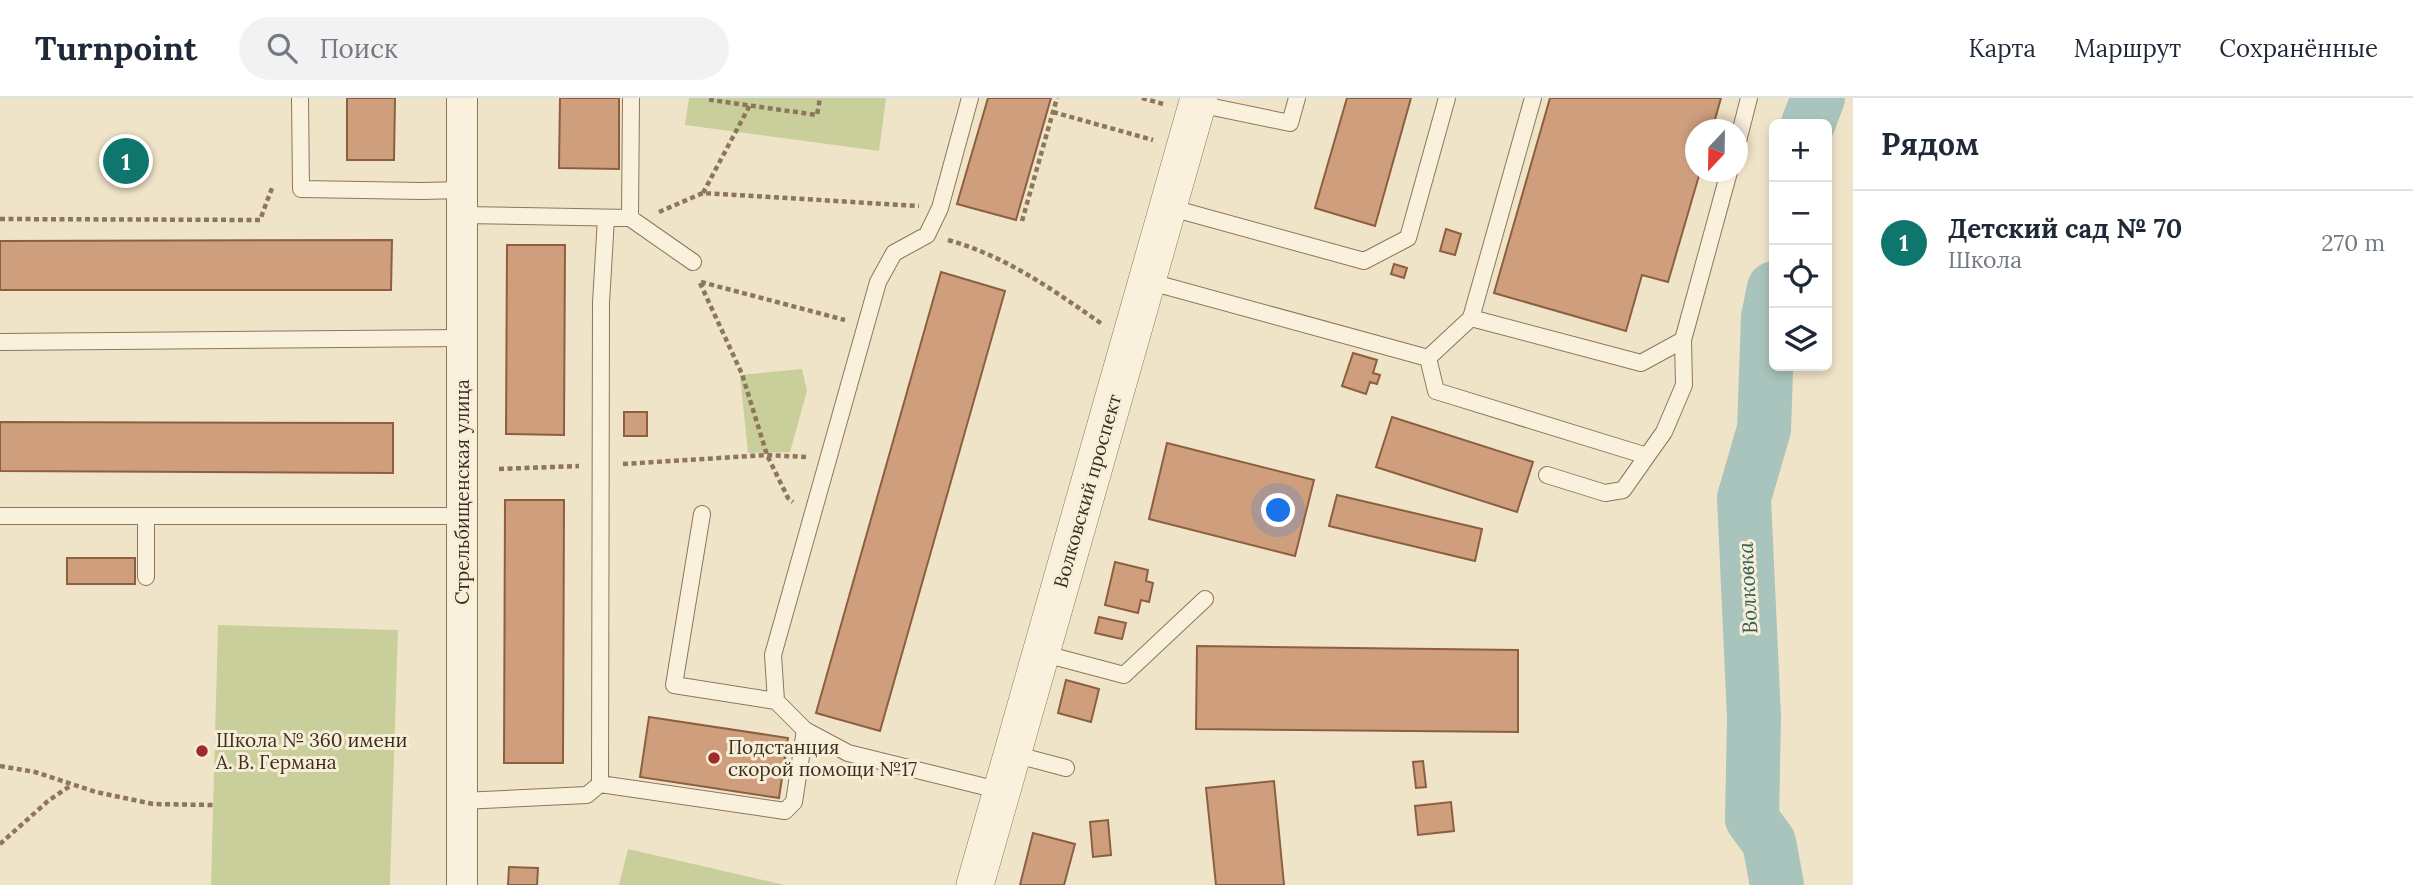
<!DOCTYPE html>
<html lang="ru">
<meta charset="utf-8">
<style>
:root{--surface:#fff;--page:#f2f2f3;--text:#1f2937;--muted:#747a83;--line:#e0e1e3;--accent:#0f766e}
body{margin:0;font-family:Lora,serif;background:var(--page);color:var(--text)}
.controls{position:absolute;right:21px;top:21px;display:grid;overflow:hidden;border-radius:10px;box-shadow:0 4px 10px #0003}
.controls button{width:63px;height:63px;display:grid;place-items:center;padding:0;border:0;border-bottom:2px solid var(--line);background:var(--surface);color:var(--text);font:35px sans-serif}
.compass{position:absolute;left:1685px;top:21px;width:63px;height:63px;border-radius:50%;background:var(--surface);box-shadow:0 4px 10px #0003;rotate:202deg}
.you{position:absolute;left:1279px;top:413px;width:24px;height:24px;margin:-18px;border:5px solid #fff;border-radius:50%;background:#1a73e8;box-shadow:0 0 0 10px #1a73e833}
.badge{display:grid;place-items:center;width:46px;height:46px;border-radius:50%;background:var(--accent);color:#fff;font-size:23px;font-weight:700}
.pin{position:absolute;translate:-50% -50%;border:4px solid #fff;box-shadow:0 2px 7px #0006}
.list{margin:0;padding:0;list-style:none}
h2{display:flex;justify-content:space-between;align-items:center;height:91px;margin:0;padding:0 28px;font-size:30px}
h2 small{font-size:23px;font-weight:400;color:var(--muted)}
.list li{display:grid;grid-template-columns:46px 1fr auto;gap:21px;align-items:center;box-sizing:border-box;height:105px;padding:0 28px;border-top:2px solid var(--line)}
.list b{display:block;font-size:26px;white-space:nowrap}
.list p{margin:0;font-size:23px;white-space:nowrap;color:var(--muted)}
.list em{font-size:23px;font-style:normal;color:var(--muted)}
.icon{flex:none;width:38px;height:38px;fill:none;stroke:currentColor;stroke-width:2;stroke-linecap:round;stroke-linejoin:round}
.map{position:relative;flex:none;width:1853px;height:787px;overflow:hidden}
header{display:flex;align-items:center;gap:42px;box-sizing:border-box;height:98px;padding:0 35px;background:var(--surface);border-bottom:2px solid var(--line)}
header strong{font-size:33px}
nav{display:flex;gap:38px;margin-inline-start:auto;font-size:24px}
.search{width:490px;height:63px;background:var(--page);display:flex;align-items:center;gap:18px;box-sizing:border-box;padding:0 24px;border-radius:38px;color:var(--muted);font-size:26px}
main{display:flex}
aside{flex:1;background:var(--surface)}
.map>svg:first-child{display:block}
.green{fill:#c9cf9b}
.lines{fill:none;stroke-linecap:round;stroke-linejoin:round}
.river{stroke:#a9c4bc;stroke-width:54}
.building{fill:#cf9f7d;stroke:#8d5f41;stroke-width:2}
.service-casing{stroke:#8d765c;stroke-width:18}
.minor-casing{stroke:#8d765c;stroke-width:32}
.tertiary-casing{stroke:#8d765c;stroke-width:38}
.path{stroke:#8d765c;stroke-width:4.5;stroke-dasharray:5 3.5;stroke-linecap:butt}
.service{stroke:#faf1dc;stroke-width:16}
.minor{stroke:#faf1dc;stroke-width:30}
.tertiary{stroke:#faf1dc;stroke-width:37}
.poi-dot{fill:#9e2a2b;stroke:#f7eed8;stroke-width:2.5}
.labels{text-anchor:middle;stroke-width:6;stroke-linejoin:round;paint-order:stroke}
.street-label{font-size:19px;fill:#3d2e20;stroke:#f7eed8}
.poi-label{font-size:19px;fill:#3d2e20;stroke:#f7eed8;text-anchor:start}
.water-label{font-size:21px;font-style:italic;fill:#2f5d5a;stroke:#f7eed8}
</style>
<header>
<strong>Turnpoint</strong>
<div class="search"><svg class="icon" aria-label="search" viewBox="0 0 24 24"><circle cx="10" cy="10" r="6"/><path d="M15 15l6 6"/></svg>Поиск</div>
<nav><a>Карта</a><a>Маршрут</a><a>Сохранённые</a></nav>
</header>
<main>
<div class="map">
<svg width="1853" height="787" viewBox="0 0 1853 787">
<rect width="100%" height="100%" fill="#f0e4c8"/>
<path class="green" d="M 689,0 L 886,0 L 879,53 L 685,27 Z
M 802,271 L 807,293 L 790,354 L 748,355 L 740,277 Z
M 218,527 L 398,532 L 390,787 L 211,787 Z
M 628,751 L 785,787 L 619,787 Z"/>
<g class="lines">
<path class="river" d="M 1808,26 L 1818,0
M 1774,190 L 1768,219 L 1764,331 L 1744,400 L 1754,619 L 1752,721 L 1769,744 L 1777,787"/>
</g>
<path class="building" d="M 347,0 L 395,0 L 394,62 L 347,62 Z
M 560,0 L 619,0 L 619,71 L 559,70 Z
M 988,0 L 1051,0 L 1016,122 L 957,106 Z
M 1347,0 L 1411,0 L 1375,128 L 1315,110 Z
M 1550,0 L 1721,0 L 1712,32 L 1696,32 L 1696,74 L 1700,74 L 1668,184 L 1642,177 L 1626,233 L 1494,195 Z
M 1446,131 L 1461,136 L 1455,157 L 1440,153 Z
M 392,142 L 391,192 L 0,192 L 0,143 Z
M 507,147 L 565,147 L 564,337 L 506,336 Z
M 1394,166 L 1407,170 L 1404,180 L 1391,176 Z
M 941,174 L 1005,193 L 880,633 L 816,615 Z
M 1353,255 L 1377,262 L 1373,275 L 1380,277 L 1377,286 L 1370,284 L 1366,296 L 1342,288 Z
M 624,314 L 647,314 L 647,338 L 624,338 Z
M 1392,319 L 1533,364 L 1517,414 L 1376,369 Z
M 0,324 L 393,325 L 393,375 L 0,373 Z
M 1167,345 L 1314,382 L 1295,458 L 1149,421 Z
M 1337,397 L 1482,431 L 1475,463 L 1329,428 Z
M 505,402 L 564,402 L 563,665 L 504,665 Z
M 67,460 L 135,460 L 135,486 L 67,486 Z
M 1115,464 L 1148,472 L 1146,483 L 1153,485 L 1149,504 L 1141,502 L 1138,515 L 1105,507 Z
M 1099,519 L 1126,525 L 1122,541 L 1095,535 Z
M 1197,548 L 1518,552 L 1518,634 L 1196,631 Z
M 1066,582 L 1099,591 L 1091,624 L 1058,615 Z
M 649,619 L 788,640 L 779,700 L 640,679 Z
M 1423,663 L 1426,689 L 1416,690 L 1413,664 Z
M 1274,683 L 1284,787 L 1216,787 L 1206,690 Z
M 1451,704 L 1454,733 L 1418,737 L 1415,708 Z
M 1108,722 L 1111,757 L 1093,759 L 1090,724 Z
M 1033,735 L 1075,746 L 1064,787 L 1020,787 Z
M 509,769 L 538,770 L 537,787 L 508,787 Z"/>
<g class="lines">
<g class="service-casing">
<path id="service" d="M 300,0 L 301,91 L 422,93 L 462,92
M 970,0 L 940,110 L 927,137 L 894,155 L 878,184 L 773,557 L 776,603 L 805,632 L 848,655 L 1002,693
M 1198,6 L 1290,25 L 1297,0
M 1738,43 L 1749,0
M 1168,109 L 1364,163 L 1408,140 L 1447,0
M 462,117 L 630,120 L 693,164
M 630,120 L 631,0
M 1147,183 L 1428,260 L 1471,220 L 1641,265 L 1683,242 L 1729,74
M 1471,220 L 1533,0
M 0,244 L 462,240
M 1428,260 L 1436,293 L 1647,358 L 1664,334 L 1684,287 L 1683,242
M 1547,377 L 1605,395 L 1623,392 L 1647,358
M 702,416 L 674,587 L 776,603
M 0,418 L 462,418
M 146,479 L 146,418
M 1041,555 L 1124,577 L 1205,501
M 1013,656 L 1066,670
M 600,686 L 785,713 L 794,704 L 805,632
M 462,703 L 587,697 L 600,686 L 601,205 L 606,120"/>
</g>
<g class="minor-casing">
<path id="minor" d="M 462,787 L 462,0"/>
</g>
<g class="tertiary-casing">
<path id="tertiary" d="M 975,787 L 1199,0"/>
</g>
<path class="path" d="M 712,0 L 711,2 L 817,17 L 820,0
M 1142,0 L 1163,6
M 1053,14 L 1153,42
M 703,95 L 750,7
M 659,114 L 703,95 L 919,108
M 0,121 L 260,122 L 272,90
M 1022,123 L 1057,0
M 948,142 C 1006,158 1053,192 1102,226
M 701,184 L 845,222
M 700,185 L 742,276 L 767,357 L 788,400 L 793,404
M 623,366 L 767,357 L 806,359
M 499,371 L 579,368
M 0,668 L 35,674 L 96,694 L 153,706 L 213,707
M 0,746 L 48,703 L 70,688"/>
<use href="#service" class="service"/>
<use href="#minor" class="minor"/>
<use href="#tertiary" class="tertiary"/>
</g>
<g class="poi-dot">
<circle cx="202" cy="653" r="7"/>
<circle cx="714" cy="660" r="7"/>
</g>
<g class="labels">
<g class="street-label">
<text transform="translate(1087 393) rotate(-74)" y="7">Волковский проспект</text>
<text transform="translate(462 394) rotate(-90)" y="7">Стрельбищенская улица</text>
</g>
<g class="poi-label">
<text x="216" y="649">Школа № 360 имени<tspan x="216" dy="22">А. В. Германа</tspan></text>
<text x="728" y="656">Подстанция<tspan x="728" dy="22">скорой помощи №17</tspan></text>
</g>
<g class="water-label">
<text transform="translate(1748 490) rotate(-93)" y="7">Волковка</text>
</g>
</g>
</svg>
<div class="controls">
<button>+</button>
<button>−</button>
<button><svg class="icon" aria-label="locate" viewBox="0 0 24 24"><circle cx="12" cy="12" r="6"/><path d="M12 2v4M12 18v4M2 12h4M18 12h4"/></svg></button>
<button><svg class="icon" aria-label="layers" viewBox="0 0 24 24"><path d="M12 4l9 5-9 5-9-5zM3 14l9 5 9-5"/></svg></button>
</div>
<svg class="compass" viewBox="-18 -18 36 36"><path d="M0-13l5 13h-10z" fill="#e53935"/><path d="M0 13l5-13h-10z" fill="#747a83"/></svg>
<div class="you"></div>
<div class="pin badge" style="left:126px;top:63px">1</div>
</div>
<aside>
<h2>Рядом<small></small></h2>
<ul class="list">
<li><span class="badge">1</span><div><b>Детский сад № 70</b><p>Школа</p></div><em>270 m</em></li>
</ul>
</aside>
</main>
